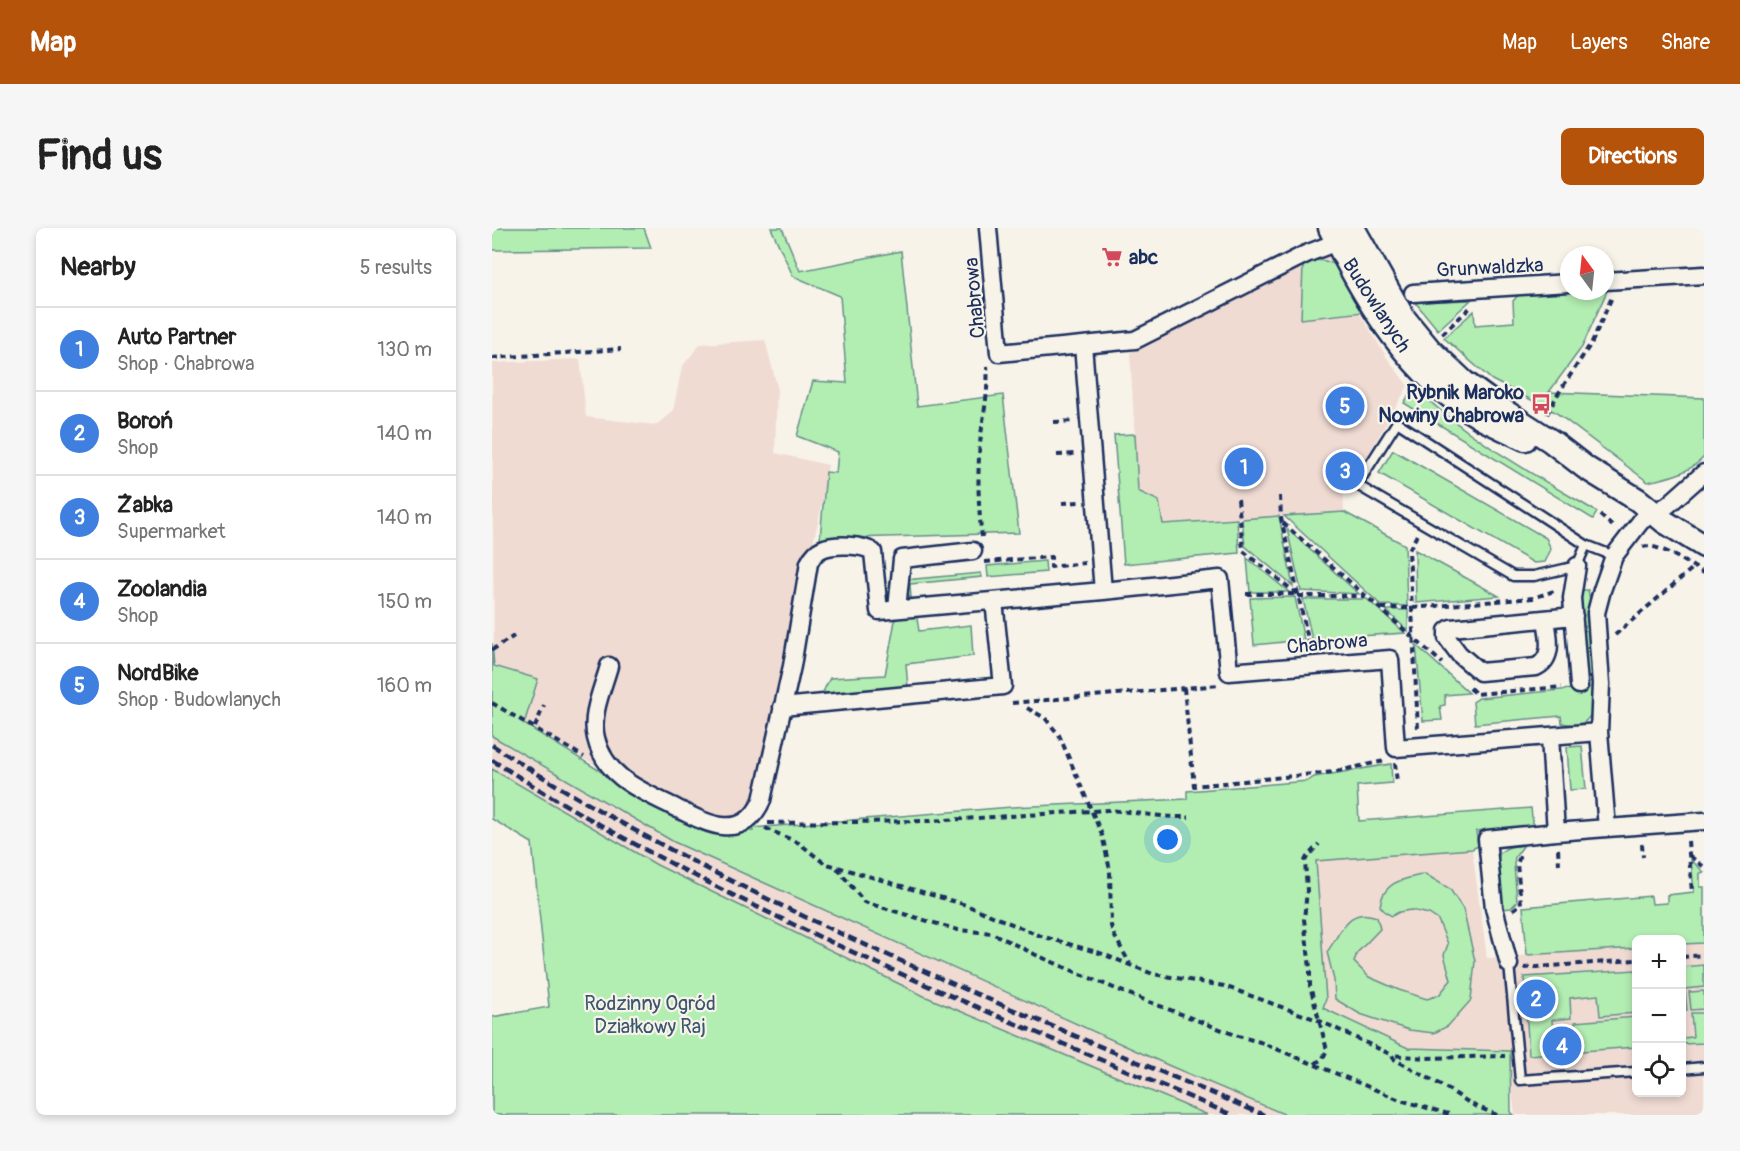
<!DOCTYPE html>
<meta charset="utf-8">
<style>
:root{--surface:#fff;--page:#f6f6f6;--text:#222;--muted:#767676;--line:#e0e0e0;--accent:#b45309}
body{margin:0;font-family:Pangolin,sans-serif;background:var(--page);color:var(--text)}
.controls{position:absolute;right:18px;bottom:18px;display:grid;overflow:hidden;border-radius:9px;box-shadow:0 3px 9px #0003}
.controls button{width:54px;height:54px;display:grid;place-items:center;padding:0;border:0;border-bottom:2px solid var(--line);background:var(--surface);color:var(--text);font:30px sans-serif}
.compass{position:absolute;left:1068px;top:18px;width:54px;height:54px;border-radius:50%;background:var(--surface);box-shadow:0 3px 9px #0003;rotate:345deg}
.you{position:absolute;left:676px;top:612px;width:21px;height:21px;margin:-15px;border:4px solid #fff;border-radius:50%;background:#1a73e8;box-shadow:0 0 0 9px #1a73e833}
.badge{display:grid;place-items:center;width:39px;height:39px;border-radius:50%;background:var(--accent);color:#fff;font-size:20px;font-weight:700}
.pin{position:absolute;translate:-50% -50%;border:3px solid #fff;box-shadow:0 2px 6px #0006}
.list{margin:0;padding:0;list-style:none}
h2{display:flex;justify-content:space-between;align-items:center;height:78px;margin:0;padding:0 24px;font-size:26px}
h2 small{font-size:20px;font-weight:400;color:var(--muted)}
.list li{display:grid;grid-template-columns:39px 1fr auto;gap:18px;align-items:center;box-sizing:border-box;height:84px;padding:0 24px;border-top:2px solid var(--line)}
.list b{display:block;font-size:22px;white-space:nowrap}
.list p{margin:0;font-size:20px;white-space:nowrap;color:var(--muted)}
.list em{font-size:20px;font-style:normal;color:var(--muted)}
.icon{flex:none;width:33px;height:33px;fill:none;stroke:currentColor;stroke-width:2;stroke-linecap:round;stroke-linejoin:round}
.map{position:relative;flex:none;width:1212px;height:887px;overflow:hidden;border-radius:9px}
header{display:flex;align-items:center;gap:36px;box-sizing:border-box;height:84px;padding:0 30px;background:var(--accent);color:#fff}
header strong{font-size:28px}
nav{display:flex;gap:33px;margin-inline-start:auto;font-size:21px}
.intro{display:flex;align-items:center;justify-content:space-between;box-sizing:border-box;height:144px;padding:0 36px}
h1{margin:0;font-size:42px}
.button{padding:15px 27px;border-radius:9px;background:var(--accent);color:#fff;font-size:21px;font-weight:700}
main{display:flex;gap:36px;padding:0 36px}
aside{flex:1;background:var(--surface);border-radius:9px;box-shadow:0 3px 9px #0003}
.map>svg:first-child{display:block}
.built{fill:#f0dbd3}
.green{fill:#b2edb2;stroke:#668e88;stroke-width:1.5}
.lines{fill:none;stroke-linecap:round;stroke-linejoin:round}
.lane-casing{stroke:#1b2f5e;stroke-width:13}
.street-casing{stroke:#1b2f5e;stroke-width:21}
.secondary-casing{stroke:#1b2f5e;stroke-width:27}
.path{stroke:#1b2f5e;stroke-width:4;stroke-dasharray:6 4.5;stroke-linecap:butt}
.lane{stroke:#f7f3e8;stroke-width:8}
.street{stroke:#f7f3e8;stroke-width:16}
.secondary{stroke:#f7f3e8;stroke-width:22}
.rail{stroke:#1b2f5e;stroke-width:4.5;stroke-dasharray:9 4.5;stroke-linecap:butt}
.labels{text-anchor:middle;stroke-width:4.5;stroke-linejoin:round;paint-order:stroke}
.poi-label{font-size:20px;font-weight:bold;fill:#1b2f5e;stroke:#f7f3e8;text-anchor:start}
.street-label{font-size:20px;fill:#1b2f5e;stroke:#f7f3e8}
.park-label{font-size:20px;fill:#39556f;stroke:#f7f3e8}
</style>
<header>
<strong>Map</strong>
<nav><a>Map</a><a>Layers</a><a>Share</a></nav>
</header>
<div class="intro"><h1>Find us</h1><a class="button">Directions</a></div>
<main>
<aside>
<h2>Nearby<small>5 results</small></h2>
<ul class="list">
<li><span class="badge" style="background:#3f7fe0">1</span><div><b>Auto Partner</b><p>Shop · Chabrowa</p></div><em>130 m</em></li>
<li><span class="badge" style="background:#3f7fe0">2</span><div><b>Boroń</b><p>Shop</p></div><em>140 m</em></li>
<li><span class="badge" style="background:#3f7fe0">3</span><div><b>Żabka</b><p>Supermarket</p></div><em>140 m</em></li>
<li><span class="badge" style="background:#3f7fe0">4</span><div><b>Zoolandia</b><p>Shop</p></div><em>150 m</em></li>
<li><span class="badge" style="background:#3f7fe0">5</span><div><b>NordBike</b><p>Shop · Budowlanych</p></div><em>160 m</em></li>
</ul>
</aside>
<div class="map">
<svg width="1212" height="887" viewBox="0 0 1212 887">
<rect width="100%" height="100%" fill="#f7f3e8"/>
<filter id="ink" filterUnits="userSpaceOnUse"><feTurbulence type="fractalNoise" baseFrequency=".0167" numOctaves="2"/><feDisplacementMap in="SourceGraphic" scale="12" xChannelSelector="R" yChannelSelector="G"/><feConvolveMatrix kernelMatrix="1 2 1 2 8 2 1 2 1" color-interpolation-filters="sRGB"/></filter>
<g filter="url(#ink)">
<path class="built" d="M 836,26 L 857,68 L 894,128 L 916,158 L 862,251 L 851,252 L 852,284 L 671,296 L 646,263 L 638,124 L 654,119 L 767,58 Z
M 273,112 L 285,158 L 283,225 L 336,237 L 327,290 L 296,417 L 263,567 L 253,582 L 219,604 L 32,496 L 2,438 L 0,135 L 88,131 L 94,189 L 164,197 L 181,183 L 190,139 L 208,116 Z
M 0,508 L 182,614 L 797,887 L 716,887 L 432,768 L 165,637 L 0,541 Z
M 980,621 L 995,730 L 1144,720 L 1144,864 L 1190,864 L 1190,716 L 1212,715 L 1212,887 L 1023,887 L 1015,825 L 994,823 L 915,824 L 829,777 L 817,633 Z"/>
<path class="green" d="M 0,0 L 152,0 L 159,20 L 0,22 Z
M 279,0 L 290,0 L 308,43 L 409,23 L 425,178 L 511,167 L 527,305 L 328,311 L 334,244 L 344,245 L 346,224 L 305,208 L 321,153 L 355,155 L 348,68 L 301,48 Z
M 824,32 L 833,33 L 848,38 L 872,84 L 809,91 L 811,37 Z
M 1115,63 L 1090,119 L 1057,164 L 1212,170 L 1212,229 C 1196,246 1177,249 1156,254 L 1063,184 L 1000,152 L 952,110 L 982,83 L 983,97 L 1022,94 L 1021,73 L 1027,66 Z
M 979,72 L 946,102 L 923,74 Z
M 922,159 C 976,211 1041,246 1105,284 L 1101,291 L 912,175 Z
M 643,206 L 646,263 L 667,273 L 671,296 L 745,291 L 747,325 L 632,336 L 622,207 Z
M 901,222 L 1054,310 L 1059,321 L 1053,334 L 1042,335 L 887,245 Z
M 852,284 L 913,317 L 915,378 L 889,377 L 792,288 Z
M 787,288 L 801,358 L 753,318 L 750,291 Z
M 795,301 L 867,366 L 809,363 Z
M 923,322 L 1007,368 L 924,375 Z
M 755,330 L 797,364 L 758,364 Z
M 553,333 L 554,344 L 496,349 L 495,338 Z
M 489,345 L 490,349 L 418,356 L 419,370 L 413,362 L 412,352 Z
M 1089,362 L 1096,362 L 1098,371 L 1105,453 L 1092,454 L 1083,366 Z
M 803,369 L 812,412 L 762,417 L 758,370 Z
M 811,371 L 875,371 L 913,405 L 820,411 Z
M 894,382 L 916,382 L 916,403 Z
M 424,384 L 427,403 L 479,397 L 481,428 L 414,436 L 416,460 L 346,467 L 331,464 L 338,450 L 393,447 L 404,387 Z
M 0,415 L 2,438 L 46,451 L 32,496 L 121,551 L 219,604 L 261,603 L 260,600 L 520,579 L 695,571 L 695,563 L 816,553 L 822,549 L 899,536 L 900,555 L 865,558 L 867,593 L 1039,580 L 1041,598 L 984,603 L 986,618 L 980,621 L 824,633 L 834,771 L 831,780 L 916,820 L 1018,823 L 1019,884 L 1022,887 L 794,887 L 678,838 L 182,614 L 0,508 Z
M 924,417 L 977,465 L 953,467 L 953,477 L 948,478 L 950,492 L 931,493 Z
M 1100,459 C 1103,483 1100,502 1070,495 L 1069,488 L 983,496 L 981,474 L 987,470 Z
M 1090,518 L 1094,561 L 1078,562 L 1075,519 Z
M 0,541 L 165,637 L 432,768 L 716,887 L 0,887 L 0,789 L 57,779 L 40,615 L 0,591 Z
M 1032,617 L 1023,629 L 1022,637 L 1025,674 L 1019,680 L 1010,681 C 1009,669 1001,633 1009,624 C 1015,618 1024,618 1032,617 Z
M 1199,632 L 1212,644 L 1208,645 L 1208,659 L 1212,659 L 1212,715 L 1190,716 L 1190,712 L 1144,712 L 1144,720 L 1035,727 L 1031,679 L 1159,668 L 1160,676 L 1175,675 L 1175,667 L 1202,664 Z
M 933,646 L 958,661 L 971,681 L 983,733 L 979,772 L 956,798 L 942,805 L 917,802 L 868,786 L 843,771 L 842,752 L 835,724 C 850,703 856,678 885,689 L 888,701 L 865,725 L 862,734 L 877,749 L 907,762 L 935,771 L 947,767 L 959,752 L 952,727 L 956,716 L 946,692 L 937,686 L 919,682 L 907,684 L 900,688 L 894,685 L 888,678 C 891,653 912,651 933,646 Z
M 1212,737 L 1212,759 L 1193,761 L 1195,782 L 1190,782 L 1190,739 Z
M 1144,742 L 1144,785 L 1108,788 L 1106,767 L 1078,770 L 1079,790 L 1060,792 L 1062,814 L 1084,812 L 1083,794 L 1144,789 L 1144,819 L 1037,827 L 1032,749 Z
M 1212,763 L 1212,781 L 1199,782 L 1197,764 Z
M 1199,785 L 1212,785 L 1212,815 L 1190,816 L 1190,810 L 1201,809 Z"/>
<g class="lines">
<g class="lane-casing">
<path id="lane" d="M 1094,317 L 1085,338 L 1042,348 L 1021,348 L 865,257 L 905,194 L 1094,317 L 1122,328
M 1017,736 L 1028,852 L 1144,844
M 1190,841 L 1212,839"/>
</g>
<g class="street-casing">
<path id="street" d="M 496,0 L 507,125 L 643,112 L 814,26 L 855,10
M 1113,53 L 1212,47
M 921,65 L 1077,55
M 591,117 L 611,363 L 728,351 L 737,444 L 898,431 L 904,520 L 1107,504 L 1109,456 L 1104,385 L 1110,362 L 1122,328 L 1149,293 L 1176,277 L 1212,245
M 1085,338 L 1080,370 L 1087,457
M 405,381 L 410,331 L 481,323
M 1054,391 C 1056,407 1063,430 1044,439 L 988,444 L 967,426 L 955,410 L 955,403 L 959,400 L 1082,388
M 117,438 C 111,460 98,487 104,510 C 113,549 148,562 180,578 C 212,594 250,617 270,572 L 300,438 L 317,335 C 320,329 323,324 330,321 C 341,316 371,316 381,324 L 387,383 L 611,363
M 290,479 L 511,458 L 502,373
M 1115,600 L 1212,593
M 1064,604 L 1115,600 L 1107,504
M 1017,736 L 1002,680 L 995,611 L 1064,604 L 1058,509"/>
</g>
<g class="secondary-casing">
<path id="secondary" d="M 838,0 C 873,73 919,150 991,191 C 1005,198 1019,204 1033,211
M 861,0 L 911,89 L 938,122 L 972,154 L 1006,179 L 1059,213 L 1094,240 L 1146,272 L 1173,294 L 1212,318"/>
</g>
<path class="path" d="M 950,106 L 979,79
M 0,130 L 129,121
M 1055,186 L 1066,166 L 1100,114 L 1120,69
M 562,194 L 582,193
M 565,227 L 582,226
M 788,268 L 789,290 L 818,420
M 746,271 L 751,323 L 805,366
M 570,275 L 587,274
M 1108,287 L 1123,300
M 791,295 L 950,435
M 925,307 L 917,322 L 926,501
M 490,309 C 486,281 485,236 489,207 C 492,184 497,161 495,138
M 1151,319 C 1166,314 1198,337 1212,345
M 493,334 L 559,329 L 559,339 L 593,335
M 754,366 L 805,366
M 806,368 L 874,368
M 889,380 L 919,380 L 1041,370 L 1065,362
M 1123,407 L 1202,339
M 0,422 L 22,408
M 692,460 L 702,558 L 841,544 L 892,533
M 978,460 L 984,466 L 1070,459
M 0,475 L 92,529
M 520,475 L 728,457
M 535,480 L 553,490 L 567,507 L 610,607 L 618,642 L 619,698 L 622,707 L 638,736
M 43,499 L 52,477
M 903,535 L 905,555
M 276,595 L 437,593 L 616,582 C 643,584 670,590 697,589
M 273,600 L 307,615 L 332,635 L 474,677 L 549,708 L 608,725 L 661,746 L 732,758 L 828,793 L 900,827
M 1196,613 L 1200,665
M 1150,616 L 1151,629
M 1066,621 L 1067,636
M 1198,628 L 1212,639
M 345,640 L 372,674 L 466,702 L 500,705 L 544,727 L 624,761 L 746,808 L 768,814 L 908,872 L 960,887
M 1021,682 L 1029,676 L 1025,636 L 1029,626
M 1190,729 L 1212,727
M 1032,740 L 1144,732
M 823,836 L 831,830 L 835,822 L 818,758 L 818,740 L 812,691 L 815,663 L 813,633 L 815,629 L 827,616
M 1005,887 L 979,876 L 956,861 L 902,831 L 900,827 L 933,830 L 1013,828"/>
<use href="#lane" class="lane"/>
<use href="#street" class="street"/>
<use href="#secondary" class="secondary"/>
<path class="rail" d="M 0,517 C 240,673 510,776 772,887
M 0,532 C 232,680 488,780 740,887"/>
</g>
</g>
<defs>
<g id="supermarket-bare" transform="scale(1.62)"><path d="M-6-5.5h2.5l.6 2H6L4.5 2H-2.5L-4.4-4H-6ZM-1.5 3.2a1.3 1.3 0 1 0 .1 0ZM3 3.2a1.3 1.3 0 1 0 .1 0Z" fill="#d1495b" stroke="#f7f3e8" stroke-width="2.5" paint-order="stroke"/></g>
<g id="bus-bare" transform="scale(1.62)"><path d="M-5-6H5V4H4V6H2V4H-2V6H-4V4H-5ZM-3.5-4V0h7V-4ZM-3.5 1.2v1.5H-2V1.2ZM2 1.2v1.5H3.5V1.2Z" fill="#d1495b" stroke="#f7f3e8" stroke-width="2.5" paint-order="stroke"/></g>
</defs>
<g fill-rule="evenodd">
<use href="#supermarket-bare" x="620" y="29"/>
<use href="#bus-bare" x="1049" y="176"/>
</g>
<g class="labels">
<g class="poi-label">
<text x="637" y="36">abc</text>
<text x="1032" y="171" text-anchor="end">Rybnik Maroko<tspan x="1032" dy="23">Nowiny Chabrowa</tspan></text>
</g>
<g class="street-label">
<text transform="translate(998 39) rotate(-3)" y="7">Grunwaldzka</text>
<text transform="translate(482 70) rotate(-95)" y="7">Chabrowa</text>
<text transform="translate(885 77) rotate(57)" y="7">Budowlanych</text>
<text transform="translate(835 415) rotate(-5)" y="7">Chabrowa</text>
</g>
<g class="park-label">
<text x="158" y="782">Rodzinny Ogród<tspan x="158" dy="23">Działkowy Raj</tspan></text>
</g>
</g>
</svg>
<div class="controls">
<button>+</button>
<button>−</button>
<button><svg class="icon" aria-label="locate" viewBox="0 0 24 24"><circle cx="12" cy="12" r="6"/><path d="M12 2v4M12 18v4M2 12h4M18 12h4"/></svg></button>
</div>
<svg class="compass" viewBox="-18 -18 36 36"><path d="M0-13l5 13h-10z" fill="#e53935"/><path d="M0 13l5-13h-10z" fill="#767676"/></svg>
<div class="you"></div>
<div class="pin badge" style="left:752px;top:239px;background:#3f7fe0">1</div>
<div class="pin badge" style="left:1044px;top:771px;background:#3f7fe0">2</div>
<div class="pin badge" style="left:853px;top:243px;background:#3f7fe0">3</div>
<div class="pin badge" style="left:1070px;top:818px;background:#3f7fe0">4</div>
<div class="pin badge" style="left:853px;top:178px;background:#3f7fe0">5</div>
</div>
</main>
